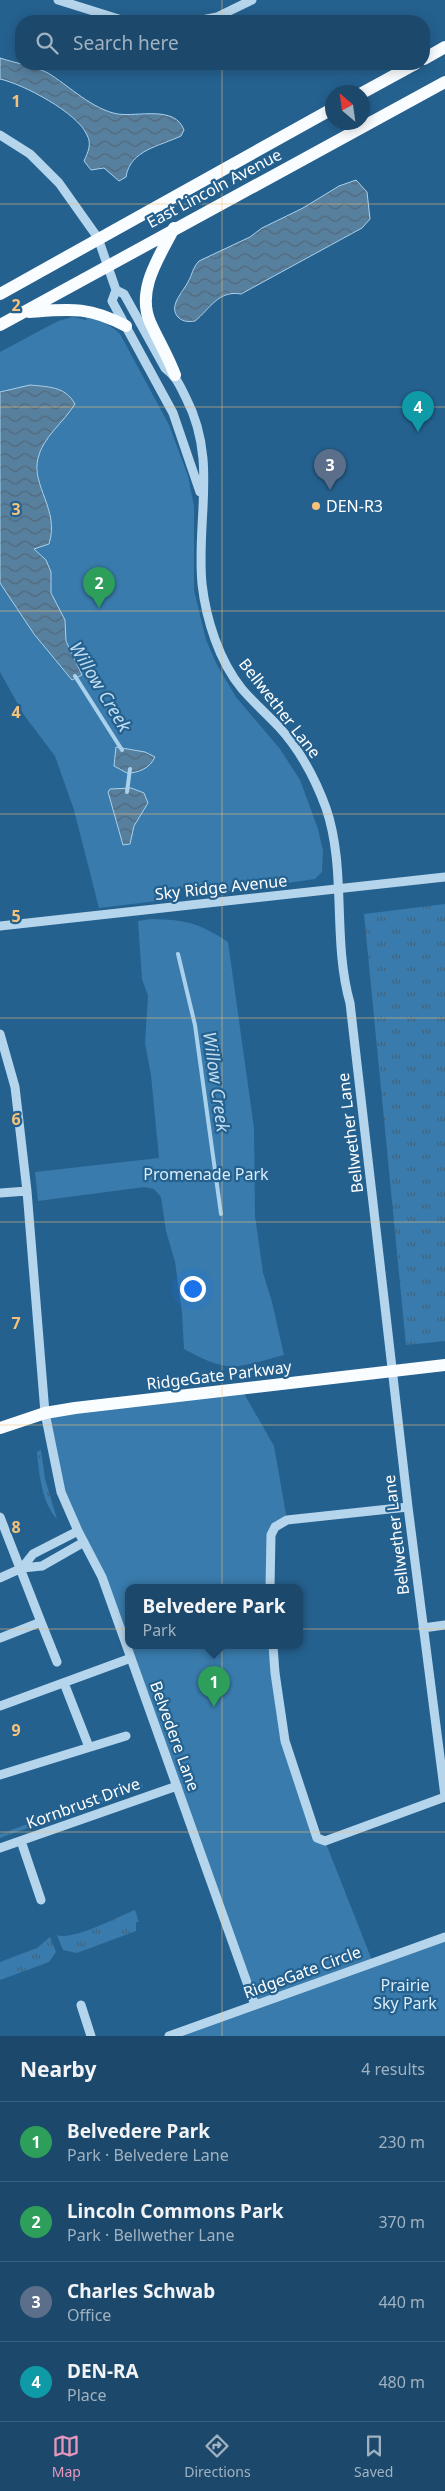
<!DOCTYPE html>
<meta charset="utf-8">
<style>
:root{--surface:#1c496b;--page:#295373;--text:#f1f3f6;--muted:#a0b2c1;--line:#3a617e;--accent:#e797bd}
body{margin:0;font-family:"Noto Sans",sans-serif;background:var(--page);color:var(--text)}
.compass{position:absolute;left:325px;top:85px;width:45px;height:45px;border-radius:50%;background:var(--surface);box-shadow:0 2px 12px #0003;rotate:331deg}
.you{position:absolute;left:192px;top:1288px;width:18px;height:18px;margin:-12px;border:4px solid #fff;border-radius:50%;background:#1a73e8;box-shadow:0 0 0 8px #1a73e833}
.badge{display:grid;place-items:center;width:32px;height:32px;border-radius:50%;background:var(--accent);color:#fff;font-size:16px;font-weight:700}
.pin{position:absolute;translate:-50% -41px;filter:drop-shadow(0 1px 2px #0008)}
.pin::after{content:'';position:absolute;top:26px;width:18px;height:15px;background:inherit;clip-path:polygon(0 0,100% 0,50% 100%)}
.popup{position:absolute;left:125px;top:1584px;width:178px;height:65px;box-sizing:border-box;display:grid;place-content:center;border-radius:10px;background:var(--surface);filter:drop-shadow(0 1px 4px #0005);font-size:16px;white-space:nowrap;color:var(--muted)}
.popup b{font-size:19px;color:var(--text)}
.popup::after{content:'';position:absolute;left:50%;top:100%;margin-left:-10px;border:10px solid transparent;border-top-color:var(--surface)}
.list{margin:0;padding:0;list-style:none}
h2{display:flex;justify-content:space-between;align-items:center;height:65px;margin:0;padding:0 20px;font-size:21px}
h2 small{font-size:16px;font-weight:400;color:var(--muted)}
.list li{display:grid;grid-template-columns:32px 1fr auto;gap:15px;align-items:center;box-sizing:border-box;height:80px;padding:0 20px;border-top:1px solid var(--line)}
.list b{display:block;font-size:19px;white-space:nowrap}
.list p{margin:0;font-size:16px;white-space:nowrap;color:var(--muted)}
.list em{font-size:16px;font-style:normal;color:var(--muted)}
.icon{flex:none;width:28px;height:28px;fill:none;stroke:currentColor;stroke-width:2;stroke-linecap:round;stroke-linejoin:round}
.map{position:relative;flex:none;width:445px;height:2036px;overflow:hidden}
.search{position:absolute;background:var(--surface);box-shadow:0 2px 12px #0003;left:15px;right:15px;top:15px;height:55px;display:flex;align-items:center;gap:12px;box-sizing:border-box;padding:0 18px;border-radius:20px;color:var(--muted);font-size:19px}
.sheet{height:385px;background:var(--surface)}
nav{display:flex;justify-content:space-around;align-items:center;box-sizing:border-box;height:70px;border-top:1px solid var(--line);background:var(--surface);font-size:14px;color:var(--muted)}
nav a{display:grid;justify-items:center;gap:2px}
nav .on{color:var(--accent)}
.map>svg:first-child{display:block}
.grass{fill:url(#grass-tufts)}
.park{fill:#397bac}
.water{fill:url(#water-waves);stroke:#aad1ec}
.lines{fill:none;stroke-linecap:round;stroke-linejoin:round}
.stream{stroke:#aad1ec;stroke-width:4}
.minor{stroke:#b5d5ec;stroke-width:9}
.major{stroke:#fafdff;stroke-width:12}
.grid{fill:none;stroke:#f6c279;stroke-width:1;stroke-opacity:0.55}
.poi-dot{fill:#f6c279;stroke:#25618f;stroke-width:2}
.labels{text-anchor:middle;stroke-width:4.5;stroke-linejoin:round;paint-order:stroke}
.street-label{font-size:16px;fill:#fff;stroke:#25618f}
.poi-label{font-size:16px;fill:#fff;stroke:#25618f;text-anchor:start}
.park-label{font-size:16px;fill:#daecf9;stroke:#25618f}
.water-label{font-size:18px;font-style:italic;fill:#c1def2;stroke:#25618f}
.grid-label{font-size:16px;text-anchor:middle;font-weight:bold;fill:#f6c279;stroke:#25618f;stroke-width:4.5;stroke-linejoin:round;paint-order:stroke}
</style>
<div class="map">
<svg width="445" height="2036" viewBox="0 0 445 2036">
<defs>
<pattern id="grass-tufts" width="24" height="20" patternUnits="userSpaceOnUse" patternTransform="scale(1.25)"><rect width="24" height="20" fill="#397bac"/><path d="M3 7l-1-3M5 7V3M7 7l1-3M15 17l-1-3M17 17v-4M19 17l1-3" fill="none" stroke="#42647c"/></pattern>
<pattern id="water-waves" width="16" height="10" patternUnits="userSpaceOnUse" patternTransform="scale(1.25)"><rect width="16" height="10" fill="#57809f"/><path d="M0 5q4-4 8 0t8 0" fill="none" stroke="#52697a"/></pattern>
</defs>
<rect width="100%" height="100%" fill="#25618f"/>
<path class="grass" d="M 445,904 L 445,1341 L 406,1345 L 364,914 Z
M 41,1450 L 45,1479 L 57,1519 C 42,1503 39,1474 37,1452 Z
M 141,1783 L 143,1787 L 0,1838 L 0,1834 Z
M 135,1910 L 139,1922 L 136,1922 L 136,1931 L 77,1953 L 63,1950 L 57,1935 C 73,1941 117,1917 135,1910 Z
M 50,1937 L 56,1952 L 49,1962 L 0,1980 L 0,1962 L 37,1948 Z"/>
<path class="park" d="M 73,317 L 86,320 L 87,317 C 100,320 111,325 120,334 L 169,425 L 188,476 L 194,506 L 194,590 L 206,640 L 217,665 L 236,697 L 280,749 L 300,780 L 318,829 L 323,851 L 322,872 L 315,879 L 202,895 L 201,885 L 175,889 L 174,899 L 99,908 L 74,810 L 55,756 L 24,715 L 0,672 L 0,352 L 58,321 Z
M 152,919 C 187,920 199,923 228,942 L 254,1128 L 255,1216 L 263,1273 L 272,1302 L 284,1355 C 235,1368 230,1374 184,1349 L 182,1312 L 175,1262 L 166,1231 L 161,1197 L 154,1189 L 144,1187 L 38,1201 L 35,1172 L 159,1158 L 151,1075 L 145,1043 L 148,996 L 142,979 L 138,921 Z
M 242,1390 L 274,1446 L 287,1520 L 275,1527 L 270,1588 L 129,1588 L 129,1646 L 273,1646 L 285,1741 L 317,1838 L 325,1841 L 373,1963 L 445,1937 L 445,2036 L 169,2036 L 255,2005 L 102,1577 L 61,1492 L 45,1413 Z"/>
<path class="water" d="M 0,58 C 15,63 34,66 48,73 C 68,85 93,110 118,114 C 138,117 175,105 184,130 L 181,136 C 160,146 130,150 126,177 L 119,181 L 104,168 L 91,170 L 84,161 C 88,152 92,144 87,135 C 78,113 23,84 0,79 Z
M 356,180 L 367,192 L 370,219 L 362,228 L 241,294 C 218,290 210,309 195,321 C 189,322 184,322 179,318 C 167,307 183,292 188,282 C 192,275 193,267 199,261 L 250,237 L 262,228 L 303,208 L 339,186 Z
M 30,385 C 48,387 65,386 75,404 C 64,422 43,437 38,458 C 31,486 60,510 49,544 L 34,549 L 46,560 L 51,572 L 51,593 L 65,620 L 66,641 L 82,675 L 72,680 L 34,634 L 0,583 L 0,392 Z
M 116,747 L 145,752 L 155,757 C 150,768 139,773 127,773 L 114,766 Z
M 131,788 L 144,793 L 148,803 L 134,826 L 130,844 L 123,845 L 108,792 L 110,789 Z"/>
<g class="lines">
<path class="stream" d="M 75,676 L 122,750
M 127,792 L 130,769
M 178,954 L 195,1025 L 221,1214"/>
<path class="minor" d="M 58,0 L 125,21
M 197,21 L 217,17 L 252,0
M 0,135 L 30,154 L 59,183 L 98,238 L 116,290
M 116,290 L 124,294 L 165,368 C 176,376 180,386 186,398 C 218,460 196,519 202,584 C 206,619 219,661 242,689 C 253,702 267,714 279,727 C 300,750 315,778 326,808 C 347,869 332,940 350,1003 L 408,1507 L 445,1796
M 116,290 L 112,301 L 173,413 L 200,492
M 0,926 L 445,877
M 0,1034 L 15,1087 L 27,1191 L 45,1413 L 61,1492 L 78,1531 L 102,1577 L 255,2005
M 0,1193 L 27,1191
M 0,1517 L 41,1622
M 22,1568 L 33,1554 L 78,1531
M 0,1578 L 22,1568 L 42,1566 L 84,1542
M 270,1588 L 271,1535 L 275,1527 L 287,1520 L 408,1507
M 423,1628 L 445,1625
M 0,1638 L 41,1622 L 57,1662
M 273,1646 L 275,1673 L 285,1741 L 317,1838 L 325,1841 L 445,1797
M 64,1683 L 89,1747
M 0,1706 L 131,1658
M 0,1775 L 126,1736
M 21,1841 L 41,1900
M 0,1848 L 177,1786
M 81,2005 L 91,2036
M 169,2036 L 445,1937"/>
<path class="major" d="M 424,59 L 445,47
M 362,93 L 415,64
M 174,228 C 160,256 136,289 150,322 C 158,340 168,356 175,375
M 0,294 L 332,109
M 29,312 C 69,309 88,306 126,326
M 0,325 L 445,82
M 0,1428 L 45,1413 L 75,1408 L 445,1365"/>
</g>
<path class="grid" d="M 222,0 L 222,21M 222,64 L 222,2036M 0,204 L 445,204M 0,407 L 445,407M 0,611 L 445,611M 0,814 L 445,814M 0,1018 L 445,1018M 0,1222 L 445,1222M 0,1425 L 445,1425M 0,1629 L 445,1629M 0,1832 L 445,1832"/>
<circle class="poi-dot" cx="316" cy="506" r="5"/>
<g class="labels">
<g class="street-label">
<text transform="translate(214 188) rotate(-28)" y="6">East Lincoln Avenue</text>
<text transform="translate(280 708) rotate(52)" y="6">Bellwether Lane</text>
<text transform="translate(221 887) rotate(-6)" y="6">Sky Ridge Avenue</text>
<text transform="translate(350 1133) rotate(-97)" y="6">Bellwether Lane</text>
<text transform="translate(219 1375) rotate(-7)" y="6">RidgeGate Parkway</text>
<text transform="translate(396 1535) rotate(-97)" y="6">Bellwether Lane</text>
<text transform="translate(175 1736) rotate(70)" y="6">Belvedere Lane</text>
<text transform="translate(83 1803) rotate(-20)" y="6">Kornbrust Drive</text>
<text transform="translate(302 1972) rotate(-20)" y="6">RidgeGate Circle</text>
</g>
<g class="poi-label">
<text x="326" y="512">DEN-R3</text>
</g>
<g class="park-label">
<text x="206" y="1180">Promenade Park</text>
<text x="405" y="1991">Prairie<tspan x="405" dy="18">Sky Park</tspan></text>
</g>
<g class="water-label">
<text transform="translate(100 687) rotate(59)" y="6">Willow Creek</text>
<text transform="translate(216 1082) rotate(82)" y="6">Willow Creek</text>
</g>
</g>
<g class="grid-label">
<text x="16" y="107">1</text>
<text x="16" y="311">2</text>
<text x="16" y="515">3</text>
<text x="16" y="718">4</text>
<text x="16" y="922">5</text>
<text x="16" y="1125">6</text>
<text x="16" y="1329">7</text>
<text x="16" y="1533">8</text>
<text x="16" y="1736">9</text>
</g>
</svg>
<svg class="compass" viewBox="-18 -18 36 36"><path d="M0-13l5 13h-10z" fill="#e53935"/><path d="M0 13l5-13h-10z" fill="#a0b2c1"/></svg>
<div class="you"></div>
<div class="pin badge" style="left:214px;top:1707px;background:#2e9e5b">1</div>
<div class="popup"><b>Belvedere Park</b>Park</div>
<div class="pin badge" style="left:99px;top:608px;background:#2e9e5b">2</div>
<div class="pin badge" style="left:330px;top:490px;background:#5c6f8a">3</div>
<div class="pin badge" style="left:418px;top:432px;background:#0f9aa8">4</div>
<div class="search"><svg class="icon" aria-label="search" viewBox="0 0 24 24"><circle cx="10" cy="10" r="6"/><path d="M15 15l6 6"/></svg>Search here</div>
</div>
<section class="sheet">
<h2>Nearby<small>4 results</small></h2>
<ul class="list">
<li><span class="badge" style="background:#2e9e5b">1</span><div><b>Belvedere Park</b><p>Park · Belvedere Lane</p></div><em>230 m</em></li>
<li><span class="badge" style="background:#2e9e5b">2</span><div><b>Lincoln Commons Park</b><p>Park · Bellwether Lane</p></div><em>370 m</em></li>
<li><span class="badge" style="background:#5c6f8a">3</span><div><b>Charles Schwab</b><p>Office</p></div><em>440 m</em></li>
<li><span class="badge" style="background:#0f9aa8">4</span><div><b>DEN-RA</b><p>Place</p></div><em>480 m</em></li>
</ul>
</section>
<nav>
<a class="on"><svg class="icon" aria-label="map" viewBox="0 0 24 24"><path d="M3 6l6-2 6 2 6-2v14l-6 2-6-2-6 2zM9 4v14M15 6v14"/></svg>Map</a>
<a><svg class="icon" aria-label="directions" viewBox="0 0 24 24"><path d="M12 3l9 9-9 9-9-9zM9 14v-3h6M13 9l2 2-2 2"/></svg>Directions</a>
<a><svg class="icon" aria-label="saved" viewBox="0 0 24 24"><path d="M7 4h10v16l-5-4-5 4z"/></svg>Saved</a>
</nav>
